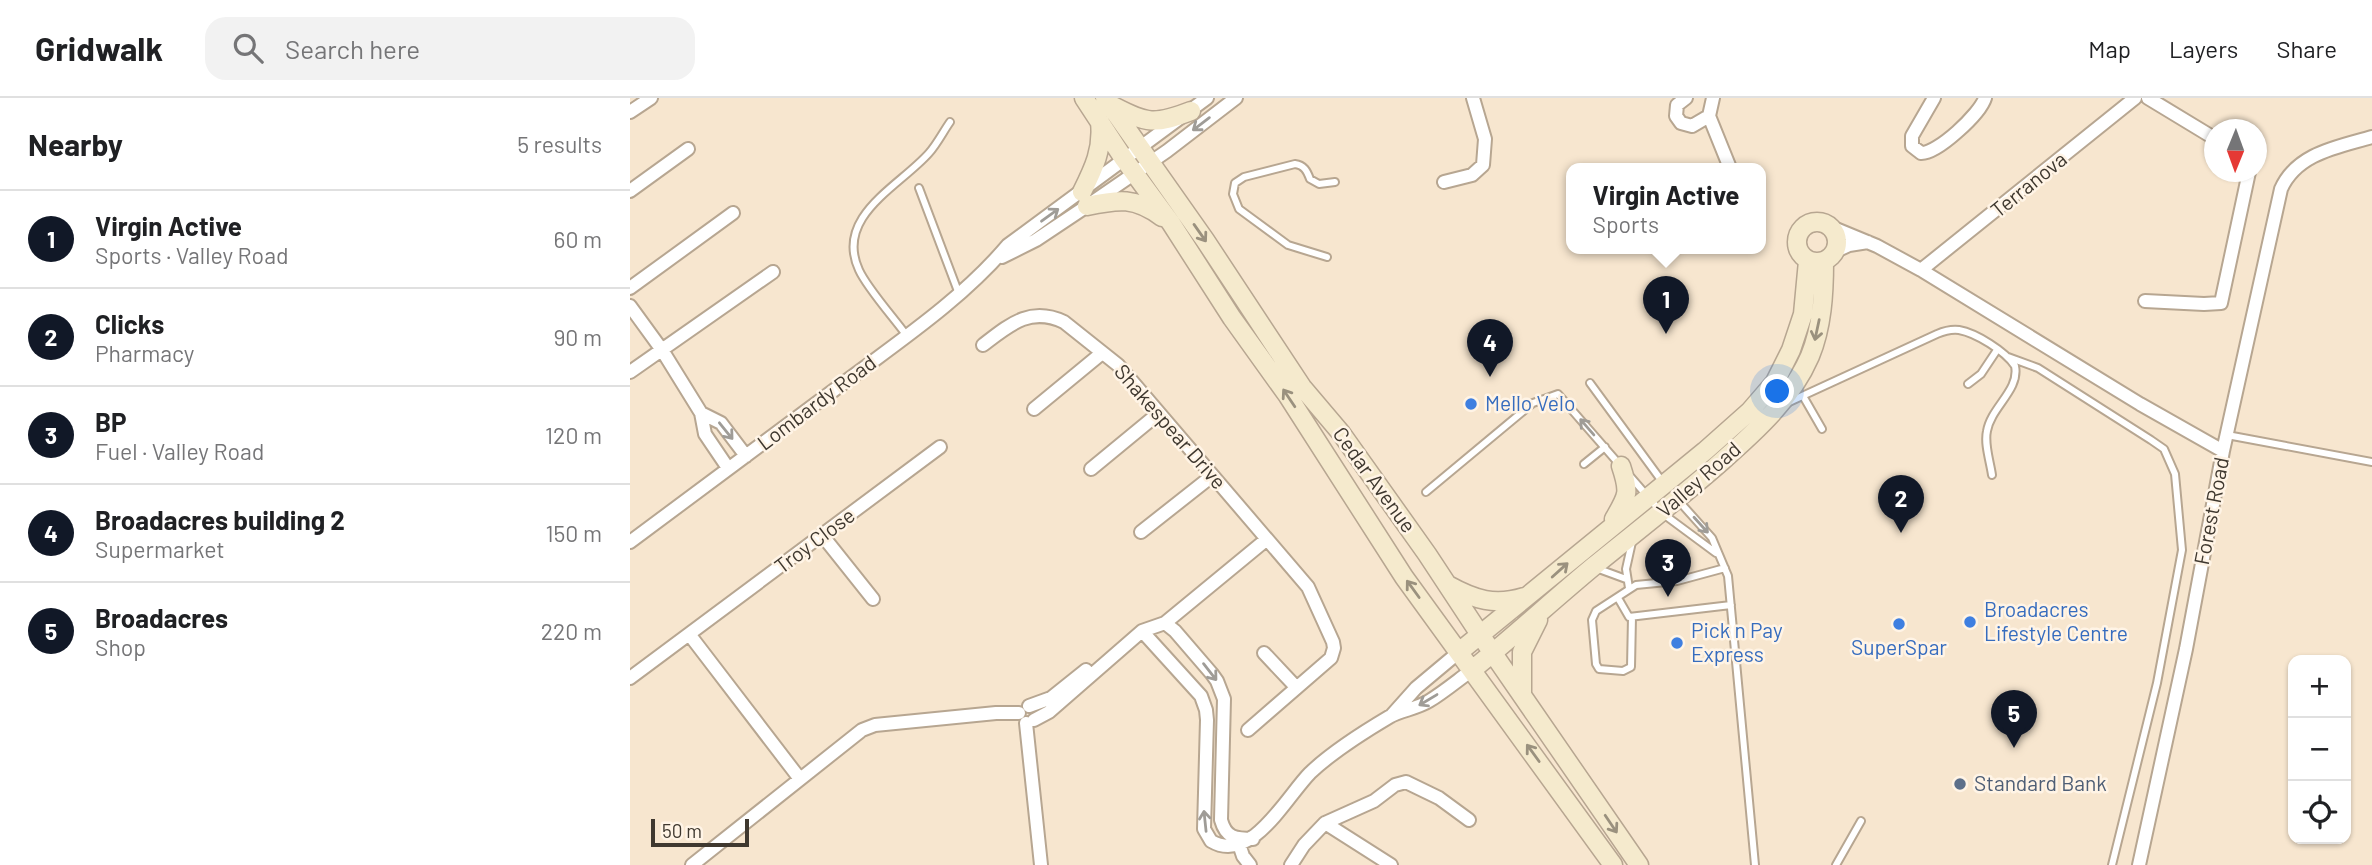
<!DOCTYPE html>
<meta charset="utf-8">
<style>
:root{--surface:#fff;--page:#f2f2f2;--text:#202124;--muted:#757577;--line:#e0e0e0;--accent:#111827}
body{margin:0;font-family:Barlow,sans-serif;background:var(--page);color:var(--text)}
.controls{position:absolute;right:21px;bottom:21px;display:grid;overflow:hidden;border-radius:14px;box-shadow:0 2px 5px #0004}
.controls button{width:63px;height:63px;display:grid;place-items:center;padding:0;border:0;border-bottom:2px solid var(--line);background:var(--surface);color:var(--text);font:35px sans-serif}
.compass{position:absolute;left:1574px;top:21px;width:63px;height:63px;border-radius:50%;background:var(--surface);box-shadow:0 2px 5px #0004;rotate:181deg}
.scale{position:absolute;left:21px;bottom:18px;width:98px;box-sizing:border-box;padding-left:7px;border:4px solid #3f382f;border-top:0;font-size:19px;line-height:24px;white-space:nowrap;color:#3f382f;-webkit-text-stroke:5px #fff4e6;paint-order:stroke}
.you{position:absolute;left:1148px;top:294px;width:24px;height:24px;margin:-18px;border:5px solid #fff;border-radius:50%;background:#1a73e8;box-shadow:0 0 0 10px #1a73e833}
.badge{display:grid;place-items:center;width:46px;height:46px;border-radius:50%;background:var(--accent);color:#fff;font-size:23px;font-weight:700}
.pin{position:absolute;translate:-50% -58px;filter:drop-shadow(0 2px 4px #0008)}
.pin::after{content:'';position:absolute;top:37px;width:24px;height:21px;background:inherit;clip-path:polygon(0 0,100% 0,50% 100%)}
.popup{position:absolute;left:936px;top:65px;width:200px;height:91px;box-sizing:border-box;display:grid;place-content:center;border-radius:14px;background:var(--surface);filter:drop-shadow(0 2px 5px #0005);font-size:23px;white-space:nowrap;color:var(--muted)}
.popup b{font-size:26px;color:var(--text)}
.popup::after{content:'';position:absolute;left:50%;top:100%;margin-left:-14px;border:14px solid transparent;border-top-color:var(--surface)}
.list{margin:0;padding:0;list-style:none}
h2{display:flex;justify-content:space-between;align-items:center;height:91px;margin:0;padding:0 28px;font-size:30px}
h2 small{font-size:23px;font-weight:400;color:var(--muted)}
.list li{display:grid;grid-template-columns:46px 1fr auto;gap:21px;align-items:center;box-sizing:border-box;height:98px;padding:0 28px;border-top:2px solid var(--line)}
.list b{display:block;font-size:26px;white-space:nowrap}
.list p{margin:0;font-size:23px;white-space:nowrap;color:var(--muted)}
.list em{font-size:23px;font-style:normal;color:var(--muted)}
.icon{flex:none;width:38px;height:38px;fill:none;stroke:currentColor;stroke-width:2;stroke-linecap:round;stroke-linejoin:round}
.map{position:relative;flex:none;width:1742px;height:767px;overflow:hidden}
header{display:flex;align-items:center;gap:42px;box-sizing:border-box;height:98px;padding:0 35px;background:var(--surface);border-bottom:2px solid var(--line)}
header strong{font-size:33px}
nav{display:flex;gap:38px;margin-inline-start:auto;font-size:24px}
.search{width:490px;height:63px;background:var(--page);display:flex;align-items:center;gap:18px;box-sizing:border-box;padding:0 24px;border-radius:21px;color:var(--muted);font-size:26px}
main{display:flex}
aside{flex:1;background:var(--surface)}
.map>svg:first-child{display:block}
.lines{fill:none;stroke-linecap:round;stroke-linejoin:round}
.lane-casing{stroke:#b7a691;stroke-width:10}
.street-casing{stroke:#b7a691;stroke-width:16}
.secondary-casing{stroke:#b7a691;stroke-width:21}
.lane{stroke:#fff;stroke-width:6}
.street{stroke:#fff;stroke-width:12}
.secondary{stroke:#f5eacd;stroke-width:18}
.oneway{stroke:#9f9c97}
.oneway2{stroke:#9a917e}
.shop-dot{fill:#3f7fe0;stroke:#fff4e6;stroke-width:2.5}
.service-dot{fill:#5c6f8a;stroke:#fff4e6;stroke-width:2.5}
.labels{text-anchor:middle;stroke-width:5;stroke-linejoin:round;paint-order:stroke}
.street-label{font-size:21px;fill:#3f382f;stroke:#fff4e6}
.shop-label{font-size:21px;fill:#366cbe;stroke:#fff4e6;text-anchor:start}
.service-label{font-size:21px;fill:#4e5e75;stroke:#fff4e6;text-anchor:start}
</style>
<header>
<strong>Gridwalk</strong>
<div class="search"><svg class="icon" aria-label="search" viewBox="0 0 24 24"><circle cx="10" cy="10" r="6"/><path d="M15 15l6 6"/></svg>Search here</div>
<nav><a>Map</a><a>Layers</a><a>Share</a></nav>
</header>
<main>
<aside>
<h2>Nearby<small>5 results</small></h2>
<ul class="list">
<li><span class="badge">1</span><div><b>Virgin Active</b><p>Sports · Valley Road</p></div><em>60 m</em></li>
<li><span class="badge">2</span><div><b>Clicks</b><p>Pharmacy</p></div><em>90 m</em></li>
<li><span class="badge">3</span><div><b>BP</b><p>Fuel · Valley Road</p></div><em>120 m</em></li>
<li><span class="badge">4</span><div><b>Broadacres building 2</b><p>Supermarket</p></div><em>150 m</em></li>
<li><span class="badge">5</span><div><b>Broadacres</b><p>Shop</p></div><em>220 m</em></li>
</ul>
</aside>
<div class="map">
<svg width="1742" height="767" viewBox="0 0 1742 767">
<rect width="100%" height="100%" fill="#f7e6cf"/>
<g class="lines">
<g class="lane-casing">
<path id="lane" d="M 289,90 L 329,196
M 697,159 L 658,147 L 609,111 L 603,96 L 605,85 L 614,79 L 665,66 C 674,67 677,73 680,81 L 689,86 L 705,84
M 277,238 C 264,220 237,190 229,172 C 204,118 270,88 299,55 C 307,46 313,34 320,24
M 1378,259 L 1408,270 L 1521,342 L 1534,351 L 1545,376 L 1552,452 L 1527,585 L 1482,767
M 960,285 L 1034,386
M 1338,286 L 1351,276 L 1367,252
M 1173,298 L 1192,331
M 1157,305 L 1307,236 C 1314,233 1321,231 1329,232 C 1346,235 1375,253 1385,268 C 1390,292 1361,309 1357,333 C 1354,346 1360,363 1362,377
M 1597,337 L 1742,364
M 954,366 L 975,349
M 999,377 L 1032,415 L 1086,455
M 796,394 L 903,305 L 928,296 L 989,366
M 1048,402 L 1082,440 L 1098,478 L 1125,767
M 966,470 L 996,481
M 999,490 L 996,471 L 1002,444
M 988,500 L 999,519 L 1101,507
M 1002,519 L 1001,569 L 993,573 L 969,571 L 966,566 L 962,522 L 966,513 L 1006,487 L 1047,483 L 1095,470
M 1206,767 L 1231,723"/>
</g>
<g class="street-casing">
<path id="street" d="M 1056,0 L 1047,7 L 1046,18 L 1051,25 L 1062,28 L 1079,18 L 1083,0
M 1304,0 L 1282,38 L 1282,48 L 1291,55 C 1307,56 1350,16 1355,0
M 1518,0 L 1584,40
M 0,14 L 21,0
M 1079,18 L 1100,70
M 814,84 L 842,77 L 853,67 L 855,41 L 843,0
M 0,93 L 58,51
M 1201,129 L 1247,148 L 1291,172 L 1510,306 L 1593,353
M 1206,153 L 1219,147 L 1238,144
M 372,159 L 406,142 L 457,108 L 537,53 L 606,0
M 1291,172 L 1505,0
M 0,190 L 103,115
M 1515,203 L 1574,206 L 1591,205 L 1619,74
M 0,208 L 32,252 L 71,315 L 75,336 L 98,370
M 353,247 C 379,227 400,208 434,224 L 488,267 L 678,489 L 703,544 L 704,550 L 701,560 L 618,632
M 0,274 L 143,174
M 404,311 L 472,255
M 71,315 L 91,325 L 116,358
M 461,371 L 529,315
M 511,434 L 582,378
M 192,437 L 243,501
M 0,444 C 73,389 146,336 219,281 C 274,240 333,200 378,147 L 577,0
M 535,525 L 545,533 L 582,576 L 587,583 L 594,601 L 591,722 C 596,740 605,741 623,741
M 512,533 L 571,598 L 576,612 L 577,622 L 574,731 L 581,743 C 621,767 657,698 680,675 C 702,654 732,635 759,619 C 771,612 786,611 799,603 C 814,594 828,582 842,572
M 59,536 L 170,681
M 634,555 L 666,589
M 0,580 L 310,349
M 399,608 L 421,600 L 456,572
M 761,618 L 786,590 L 829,554
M 404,622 L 419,614 L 512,533 L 535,525 L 637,441
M 396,625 L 411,767
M 695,725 L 744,703 L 765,687 L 776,684 L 809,700 L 839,722
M 608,743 L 613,758 L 620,767
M 62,767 L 232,632 L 245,627 L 366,615 L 389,615
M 661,767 L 674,747 L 695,725 L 761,767
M 1509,767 L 1556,551 L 1593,353 L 1651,91 C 1667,55 1708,49 1742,39"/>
</g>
<g class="secondary-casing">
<path id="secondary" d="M 454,0 L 494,61 L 541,125 L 602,220 L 658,298 L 774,479 L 983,767
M 475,0 L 575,142 L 672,289 L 711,335 L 797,456 L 851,538 L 1009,767
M 483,8 C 518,26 524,27 561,13
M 452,94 C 464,70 473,51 470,24
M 457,108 C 489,101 505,99 532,119
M1167 144a20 20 0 1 1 40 0a20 20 0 1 1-40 0Z
M 984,421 C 998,397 1000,395 991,368
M 818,487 C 845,502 865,508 894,499
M 829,554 L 1075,353 L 1120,313 L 1145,284 L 1161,252 L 1173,216 L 1178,163
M 842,572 C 884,538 923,502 964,468 C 1007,433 1050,400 1092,363 C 1126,333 1161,302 1180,258 C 1192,229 1194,196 1194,164
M 892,595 L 892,554 L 908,522"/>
</g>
<use href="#lane" class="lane"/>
<use href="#street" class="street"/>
<use href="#secondary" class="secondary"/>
</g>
<defs><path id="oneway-shaft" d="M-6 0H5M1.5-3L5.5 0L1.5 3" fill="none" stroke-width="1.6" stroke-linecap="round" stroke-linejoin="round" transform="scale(1.75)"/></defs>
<g class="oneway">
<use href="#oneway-shaft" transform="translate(571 26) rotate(143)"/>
<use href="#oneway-shaft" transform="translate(420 117) rotate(-36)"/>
<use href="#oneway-shaft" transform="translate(957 329) rotate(-131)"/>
<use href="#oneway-shaft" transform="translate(96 333) rotate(51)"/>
<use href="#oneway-shaft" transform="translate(1071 427) rotate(48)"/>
<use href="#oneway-shaft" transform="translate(580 574) rotate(52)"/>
<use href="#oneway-shaft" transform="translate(798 602) rotate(149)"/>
<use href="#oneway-shaft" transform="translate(575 723) rotate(-96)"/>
</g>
<g class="oneway2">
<use href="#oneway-shaft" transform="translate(570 135) rotate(55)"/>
<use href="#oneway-shaft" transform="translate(1187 232) rotate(102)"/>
<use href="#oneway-shaft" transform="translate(659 300) rotate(-124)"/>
<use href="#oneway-shaft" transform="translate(930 472) rotate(-42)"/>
<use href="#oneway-shaft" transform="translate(783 491) rotate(-126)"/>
<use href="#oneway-shaft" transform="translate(903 655) rotate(-126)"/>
<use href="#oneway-shaft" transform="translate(981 726) rotate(56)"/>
</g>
<g class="shop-dot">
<circle cx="841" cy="306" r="7"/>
<circle cx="1340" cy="524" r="7"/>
<circle cx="1269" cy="526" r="7"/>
<circle cx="1047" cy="545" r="7"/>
</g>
<circle class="service-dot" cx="1330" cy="686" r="7"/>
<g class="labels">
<g class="street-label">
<text transform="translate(1399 87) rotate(-39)" y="7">Terranova</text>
<text transform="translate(187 305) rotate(-37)" y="7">Lombardy Road</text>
<text transform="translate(540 329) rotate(49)" y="7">Shakespear Drive</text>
<text transform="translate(744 382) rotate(54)" y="7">Cedar Avenue</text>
<text transform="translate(1069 382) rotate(-41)" y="7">Valley Road</text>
<text transform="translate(1582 413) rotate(-79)" y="7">Forest Road</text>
<text transform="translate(185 443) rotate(-37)" y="7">Troy Close</text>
</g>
<g class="shop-label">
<text x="855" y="313">Mello Velo</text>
<text x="1354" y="519">Broadacres<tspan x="1354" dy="24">Lifestyle Centre</tspan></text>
<text x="1061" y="540">Pick n Pay<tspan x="1061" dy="24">Express</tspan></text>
<text x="1269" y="557" text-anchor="middle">SuperSpar</text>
</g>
<g class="service-label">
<text x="1344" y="693">Standard Bank</text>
</g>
</g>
</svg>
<div class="controls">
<button>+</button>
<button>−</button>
<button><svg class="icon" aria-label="locate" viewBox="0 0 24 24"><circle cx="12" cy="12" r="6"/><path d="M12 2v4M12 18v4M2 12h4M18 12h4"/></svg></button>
</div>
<svg class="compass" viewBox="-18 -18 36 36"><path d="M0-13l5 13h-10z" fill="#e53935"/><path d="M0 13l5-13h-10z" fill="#757577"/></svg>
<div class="scale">50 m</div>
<div class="you"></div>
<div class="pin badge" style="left:1036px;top:236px">1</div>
<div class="popup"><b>Virgin Active</b>Sports</div>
<div class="pin badge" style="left:1271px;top:435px">2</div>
<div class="pin badge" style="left:1038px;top:499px">3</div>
<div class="pin badge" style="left:860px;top:279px">4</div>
<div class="pin badge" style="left:1384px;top:650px">5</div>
</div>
</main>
